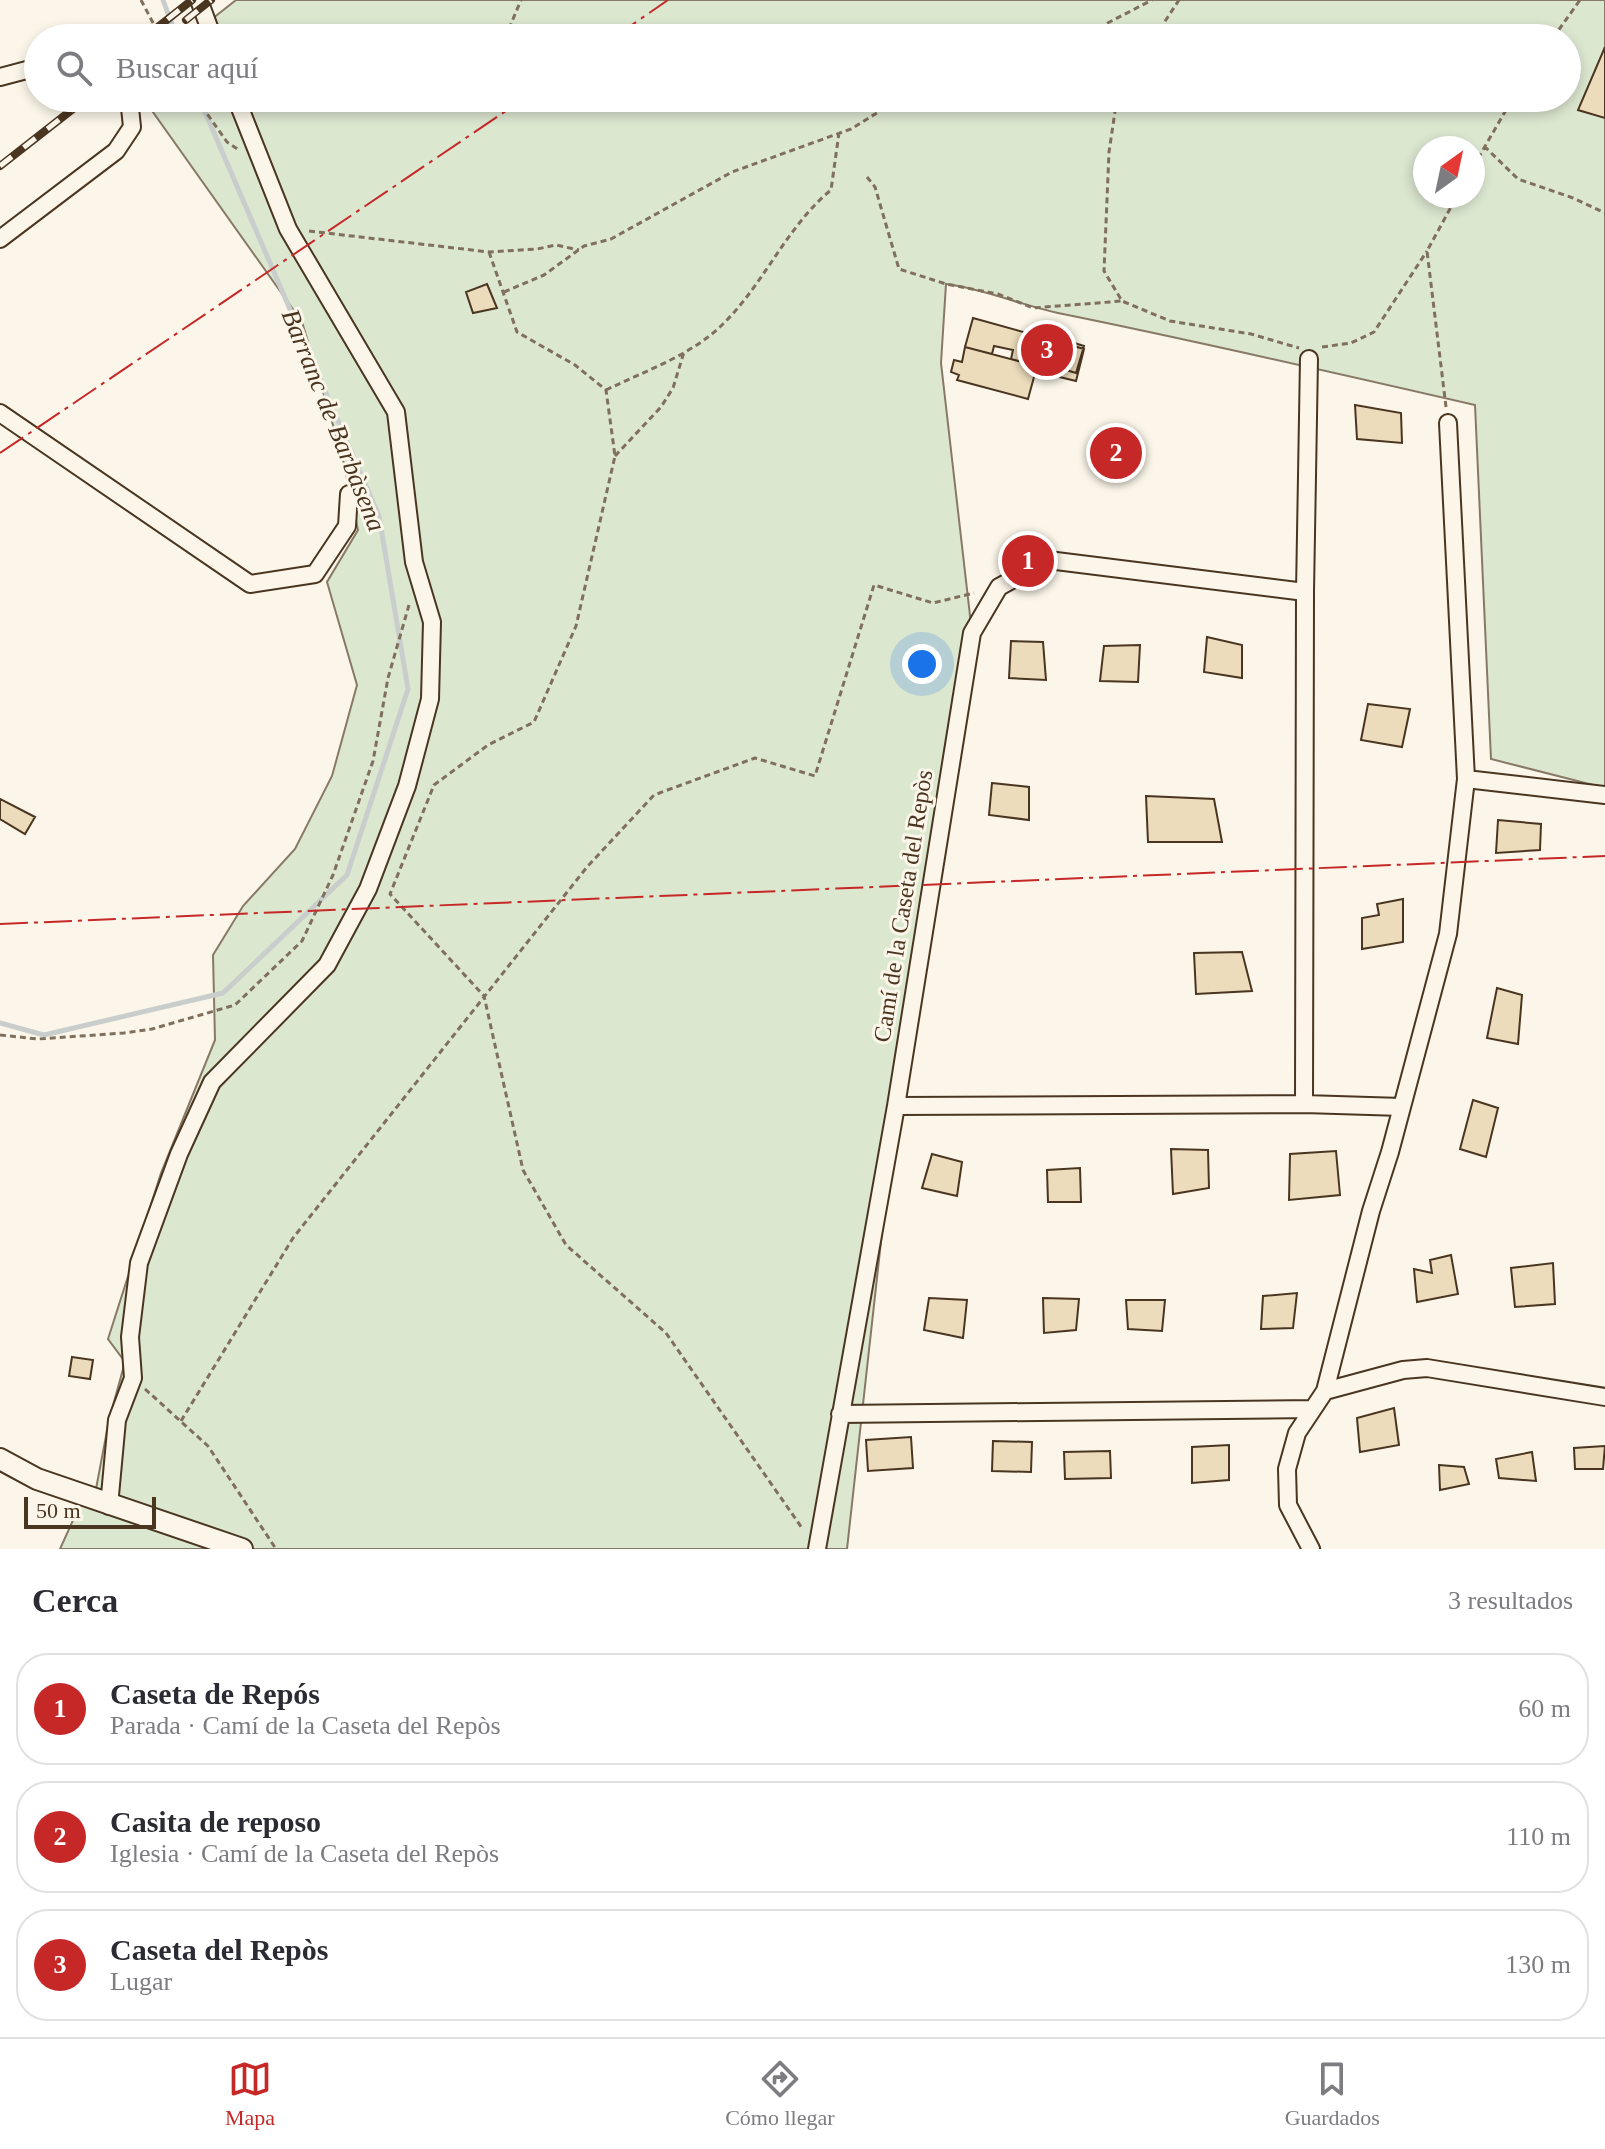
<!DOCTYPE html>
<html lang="es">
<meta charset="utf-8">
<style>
:root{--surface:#fff;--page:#f7f7f7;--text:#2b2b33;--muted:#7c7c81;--line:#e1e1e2;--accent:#c62828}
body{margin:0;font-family:"Times New Roman",serif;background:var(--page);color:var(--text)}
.compass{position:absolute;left:1413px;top:136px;width:72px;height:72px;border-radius:50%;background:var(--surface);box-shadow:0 4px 12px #0003;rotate:33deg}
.scale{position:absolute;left:24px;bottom:20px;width:132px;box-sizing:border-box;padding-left:8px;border:4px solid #4a3520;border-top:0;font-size:22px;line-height:28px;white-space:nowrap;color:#4a3520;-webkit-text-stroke:6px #fbf6e9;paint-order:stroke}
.you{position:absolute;left:922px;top:664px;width:28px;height:28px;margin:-20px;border:6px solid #fff;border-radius:50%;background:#1a73e8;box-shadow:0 0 0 12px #1a73e833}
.badge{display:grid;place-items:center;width:52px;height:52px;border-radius:50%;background:var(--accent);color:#fff;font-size:26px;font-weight:700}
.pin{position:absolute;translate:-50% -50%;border:4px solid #fff;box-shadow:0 2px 8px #0006}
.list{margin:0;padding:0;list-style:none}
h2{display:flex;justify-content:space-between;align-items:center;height:104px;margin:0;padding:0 32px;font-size:34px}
h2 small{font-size:26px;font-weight:400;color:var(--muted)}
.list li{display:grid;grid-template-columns:52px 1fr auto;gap:24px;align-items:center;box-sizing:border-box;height:112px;margin:0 16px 16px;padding:0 16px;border:2px solid var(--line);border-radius:32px}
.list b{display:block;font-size:30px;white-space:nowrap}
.list p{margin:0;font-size:26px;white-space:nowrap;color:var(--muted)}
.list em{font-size:26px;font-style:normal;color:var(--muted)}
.icon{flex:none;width:44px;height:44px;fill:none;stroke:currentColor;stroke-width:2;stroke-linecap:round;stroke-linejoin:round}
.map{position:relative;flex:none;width:1605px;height:1549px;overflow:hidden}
.search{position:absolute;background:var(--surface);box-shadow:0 4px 12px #0003;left:24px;right:24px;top:24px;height:88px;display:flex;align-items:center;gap:20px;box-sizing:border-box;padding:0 28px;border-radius:44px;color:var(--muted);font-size:30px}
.sheet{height:488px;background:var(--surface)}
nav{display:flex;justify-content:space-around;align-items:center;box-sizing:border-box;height:112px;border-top:2px solid var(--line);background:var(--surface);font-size:22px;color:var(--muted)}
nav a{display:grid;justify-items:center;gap:4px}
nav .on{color:var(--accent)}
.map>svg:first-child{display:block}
.green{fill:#dce7d0;stroke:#887966;stroke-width:2;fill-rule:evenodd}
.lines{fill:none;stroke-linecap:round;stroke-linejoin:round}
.stream{stroke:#c9cecd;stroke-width:5}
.building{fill:#ecdcbc;stroke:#4a3520;stroke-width:2}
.minor-casing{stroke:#4a3520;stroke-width:20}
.tertiary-casing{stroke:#4a3520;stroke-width:24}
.path{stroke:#7f6f5c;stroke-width:3;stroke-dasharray:6 4;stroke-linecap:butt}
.minor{stroke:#fbf6e9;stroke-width:16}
.tertiary{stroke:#fbf6e9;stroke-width:20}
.rail-casing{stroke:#4a3520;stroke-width:8}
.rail{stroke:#fbf6e9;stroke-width:5;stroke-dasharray:15;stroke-linecap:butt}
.power{stroke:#c62828;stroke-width:2;stroke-dasharray:28 6 4 6;stroke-linecap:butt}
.labels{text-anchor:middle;stroke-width:6;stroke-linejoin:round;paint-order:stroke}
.street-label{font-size:24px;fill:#4a3520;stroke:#fbf6e9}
.water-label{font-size:26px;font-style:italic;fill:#4a3520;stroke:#fbf6e9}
</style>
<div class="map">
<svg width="1605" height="1549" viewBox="0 0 1605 1549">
<rect width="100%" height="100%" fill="#fbf6e9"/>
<path class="green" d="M 236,0 L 1605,0 L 1605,788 L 1491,759 L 1475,405 C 1336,373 1197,341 1058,313 C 1020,305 985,289 946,284 L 941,363 L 972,633 L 896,1106 L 847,1549 L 60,1549 L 79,1507 L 96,1489 L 109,1420 L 125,1362 L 108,1339 L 161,1173 L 215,1040 L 213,955 L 243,906 L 295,849 L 332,776 L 357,685 L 327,582 L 358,530 L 342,455 L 302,322 L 143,98 L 1567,98 L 1567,38 L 188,38 ZM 1425,148 L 1473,148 L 1473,196 L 1425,196 Z"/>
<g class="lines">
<path class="stream" d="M 163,0 L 177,38
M 0,1023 L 44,1035 L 223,993 L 347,875 L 408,689 L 379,516 L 199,98"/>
</g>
<path class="building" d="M 1605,47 L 1605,118 L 1578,110 Z
M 487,284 L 497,308 L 473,313 L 466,292 Z
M 973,318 L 1084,349 L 1076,381 L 1035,371 L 1037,366 L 1011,359 L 1013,350 L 994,346 L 992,354 L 965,347 Z
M 1034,331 L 1084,346 L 1076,373 L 1026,358 Z
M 965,347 L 1037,366 L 1028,399 L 957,380 L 959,375 L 951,372 L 954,360 L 962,362 Z
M 1355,405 L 1401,413 L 1402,443 L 1357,439 Z
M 1207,637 L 1242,645 L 1242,678 L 1204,672 Z
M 1011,641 L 1043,642 L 1046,680 L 1009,678 Z
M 1140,645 L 1138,682 L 1100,681 L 1104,646 Z
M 1368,704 L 1410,709 L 1402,747 L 1361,740 Z
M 992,783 L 1029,787 L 1029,820 L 989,815 Z
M 1146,796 L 1214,799 L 1222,842 L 1148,842 Z
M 0,799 L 35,817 L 25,834 L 0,819 Z
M 1498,820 L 1541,824 L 1540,850 L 1496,853 Z
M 1403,899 L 1403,942 L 1362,949 L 1362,918 L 1379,915 L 1377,904 Z
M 1242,952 L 1252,991 L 1196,994 L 1194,953 Z
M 1497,988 L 1522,995 L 1518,1044 L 1487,1038 Z
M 1473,1100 L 1498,1108 L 1486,1157 L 1460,1149 Z
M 1171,1149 L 1208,1150 L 1209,1188 L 1173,1194 Z
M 1336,1151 L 1340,1195 L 1289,1200 L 1290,1154 Z
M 932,1154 L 962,1162 L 957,1196 L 922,1188 Z
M 1080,1168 L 1081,1202 L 1048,1202 L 1047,1170 Z
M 1451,1255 L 1458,1294 L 1417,1302 L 1414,1269 L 1432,1273 L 1430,1260 Z
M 1553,1263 L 1555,1304 L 1515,1307 L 1511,1268 Z
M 1297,1293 L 1293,1328 L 1261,1329 L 1263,1296 Z
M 929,1298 L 967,1300 L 963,1338 L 924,1330 Z
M 1043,1298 L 1079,1299 L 1076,1330 L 1044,1333 Z
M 1126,1300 L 1165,1300 L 1162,1331 L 1128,1329 Z
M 72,1357 L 93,1360 L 90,1379 L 69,1376 Z
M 1394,1408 L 1399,1445 L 1360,1452 L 1357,1418 Z
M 911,1437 L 913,1468 L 868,1471 L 866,1440 Z
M 993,1441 L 1032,1442 L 1031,1472 L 992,1471 Z
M 1229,1445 L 1229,1480 L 1192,1483 L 1192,1447 Z
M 1605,1446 L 1603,1469 L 1575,1469 L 1574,1448 Z
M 1110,1451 L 1111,1478 L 1065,1479 L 1064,1452 Z
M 1532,1452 L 1536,1481 L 1499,1478 L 1496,1459 Z
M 1439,1465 L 1464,1467 L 1469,1484 L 1440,1490 Z"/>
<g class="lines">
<g class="minor-casing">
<path id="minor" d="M 199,0 L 213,38
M 0,77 L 38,67
M 0,239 L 116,151 L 132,127 L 129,98
M 0,413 L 250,584 L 315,574 L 347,526 L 349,494
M 1466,779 L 1605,795
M 1304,1104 L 1305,592 L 1309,359
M 896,1106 L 1304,1104 L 1402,1107
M 1325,1391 L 1403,1370 L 1427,1368 L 1605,1397
M 840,1414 L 1313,1409
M 109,1506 L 117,1420 L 133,1378 L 130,1337 L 139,1263 L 179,1154 L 212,1082 L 327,965 L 368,889 L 407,786 L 430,699 L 432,622 L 414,562 L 396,412 L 288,229 L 236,98
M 817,1549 L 896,1106 L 972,633 L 999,587 L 1048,560 L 1305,592
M 1311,1549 L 1288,1505 L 1287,1469 L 1297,1433 L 1325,1391 L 1371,1211 L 1390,1152 L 1448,934 L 1466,779 L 1448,423"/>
</g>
<g class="tertiary-casing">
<path id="tertiary" d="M 0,1459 L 37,1479 L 242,1549"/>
</g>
<path class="path" d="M 141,0 L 161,38
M 505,38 L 521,0
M 1070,38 L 1096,29 L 1152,0
M 1154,38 L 1179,0
M 1553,38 L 1580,0
M 196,98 L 227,142 L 239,150
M 1117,98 L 1109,152 L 1104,271 L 1122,301 L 1170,321 L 1251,334 L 1299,348
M 1484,146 L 1518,179 L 1573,198 L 1605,213
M 1473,167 L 1513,98
M 867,177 L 875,187 L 899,269 L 946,284 L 998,294 L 1033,308 L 1122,301
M 309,231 L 489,252 L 537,249 L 556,245 L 579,250
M 489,252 L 517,332 L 575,365 L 606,390 L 615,456 L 576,626 L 534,722 L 488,745 L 434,785 L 390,894 L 484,996 L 523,1170 L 566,1245 L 666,1333 L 802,1528
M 504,292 L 544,275 L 584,246 L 611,239 L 732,172 L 851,129 L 901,98
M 1322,347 L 1351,343 L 1374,332 L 1427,251
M 606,390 C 645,371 692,355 723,324 C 764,284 787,226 831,190 L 839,133
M 1446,407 L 1427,251 L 1457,196
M 615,456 L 661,407 L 673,388 L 684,352
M 0,1035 L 38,1039 L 124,1033 L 152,1029 L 235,1005 L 302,941 L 333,875 L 373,761 L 388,678 L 409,605
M 145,1389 L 208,1446 L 276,1549
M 181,1421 L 293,1238 L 587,867 L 654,795 L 755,758 L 815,776 L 874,585 L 933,603 L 974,593"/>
<use href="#minor" class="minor"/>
<use href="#tertiary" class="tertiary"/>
<g class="rail-casing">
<path id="rail" d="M 186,20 L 211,0
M 144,38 L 192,0
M 0,166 L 87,98"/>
</g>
<use href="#rail" class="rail"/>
<path class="power" d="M 613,38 L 668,0
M 0,453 L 525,98
M 0,924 L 1605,856"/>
</g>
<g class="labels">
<g class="street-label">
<text transform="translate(903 906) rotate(-81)" y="8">Camí de la Caseta del Repòs</text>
</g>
<g class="water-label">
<text transform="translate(334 420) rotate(68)" y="9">Barranc de Barbàsena</text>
</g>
</g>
</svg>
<svg class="compass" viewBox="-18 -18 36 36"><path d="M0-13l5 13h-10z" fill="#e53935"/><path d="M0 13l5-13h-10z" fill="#7c7c81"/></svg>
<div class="scale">50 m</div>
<div class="you"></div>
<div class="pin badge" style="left:1028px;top:561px">1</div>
<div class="pin badge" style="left:1116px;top:453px">2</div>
<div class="pin badge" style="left:1047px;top:350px">3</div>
<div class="search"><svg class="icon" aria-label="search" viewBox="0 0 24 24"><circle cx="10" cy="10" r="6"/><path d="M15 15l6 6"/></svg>Buscar aquí</div>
</div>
<section class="sheet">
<h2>Cerca<small>3 resultados</small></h2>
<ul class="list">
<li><span class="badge">1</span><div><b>Caseta de Repós</b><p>Parada · Camí de la Caseta del Repòs</p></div><em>60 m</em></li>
<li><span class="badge">2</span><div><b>Casita de reposo</b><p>Iglesia · Camí de la Caseta del Repòs</p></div><em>110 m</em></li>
<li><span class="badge">3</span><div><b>Caseta del Repòs</b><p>Lugar</p></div><em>130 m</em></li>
</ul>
</section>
<nav>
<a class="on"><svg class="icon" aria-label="map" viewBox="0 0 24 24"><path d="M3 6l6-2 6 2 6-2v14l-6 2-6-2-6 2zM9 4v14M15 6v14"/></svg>Mapa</a>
<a><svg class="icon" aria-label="directions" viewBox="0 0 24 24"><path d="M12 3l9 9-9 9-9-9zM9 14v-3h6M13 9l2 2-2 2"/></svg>Cómo llegar</a>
<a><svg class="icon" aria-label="saved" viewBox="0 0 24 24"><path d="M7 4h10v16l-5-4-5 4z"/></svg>Guardados</a>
</nav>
